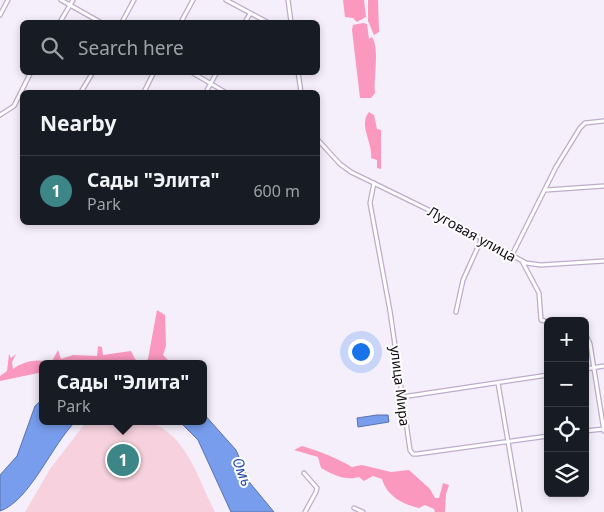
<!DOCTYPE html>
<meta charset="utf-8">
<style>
:root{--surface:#171b24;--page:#20242c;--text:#f1f3f6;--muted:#9ea1a6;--line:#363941;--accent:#3d8687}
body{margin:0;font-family:"Noto Sans",sans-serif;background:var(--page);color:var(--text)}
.controls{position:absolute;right:15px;bottom:15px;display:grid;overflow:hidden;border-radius:8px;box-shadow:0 2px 8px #0003}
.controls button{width:45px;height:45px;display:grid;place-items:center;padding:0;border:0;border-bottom:1px solid var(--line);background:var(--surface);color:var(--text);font:25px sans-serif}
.you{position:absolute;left:360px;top:351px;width:18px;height:18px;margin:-12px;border:4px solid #fff;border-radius:50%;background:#1a73e8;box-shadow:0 0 0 8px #1a73e833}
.badge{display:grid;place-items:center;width:32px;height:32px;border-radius:50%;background:var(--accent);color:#fff;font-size:16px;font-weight:700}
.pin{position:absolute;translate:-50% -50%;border:2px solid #fff;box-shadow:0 1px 5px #0006}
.popup{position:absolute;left:39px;top:360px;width:168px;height:65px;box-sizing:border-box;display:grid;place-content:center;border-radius:8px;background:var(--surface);filter:drop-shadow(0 1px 4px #0005);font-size:16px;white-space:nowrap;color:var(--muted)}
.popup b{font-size:19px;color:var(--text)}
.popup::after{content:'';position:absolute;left:50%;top:100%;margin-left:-10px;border:10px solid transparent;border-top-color:var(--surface)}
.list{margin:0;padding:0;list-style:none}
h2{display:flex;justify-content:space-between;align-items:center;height:65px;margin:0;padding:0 20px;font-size:21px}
h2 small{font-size:16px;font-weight:400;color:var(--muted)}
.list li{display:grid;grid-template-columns:32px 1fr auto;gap:15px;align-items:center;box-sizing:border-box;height:70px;padding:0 20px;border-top:1px solid var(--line)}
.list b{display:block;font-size:19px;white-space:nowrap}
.list p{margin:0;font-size:16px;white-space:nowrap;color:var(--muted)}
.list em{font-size:16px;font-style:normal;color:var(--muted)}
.icon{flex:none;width:28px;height:28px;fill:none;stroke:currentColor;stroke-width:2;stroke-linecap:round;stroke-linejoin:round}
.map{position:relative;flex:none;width:604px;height:512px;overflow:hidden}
.search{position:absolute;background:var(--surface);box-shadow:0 2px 8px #0003;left:20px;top:20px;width:300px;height:55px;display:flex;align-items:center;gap:12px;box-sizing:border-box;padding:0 18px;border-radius:8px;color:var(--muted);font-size:19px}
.panel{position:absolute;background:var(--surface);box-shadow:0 2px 8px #0003;left:20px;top:90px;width:300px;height:135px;border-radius:8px}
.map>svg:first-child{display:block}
.green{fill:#f7d2de}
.forest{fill:#fa98be}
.water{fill:#789ded;stroke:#5a72ad}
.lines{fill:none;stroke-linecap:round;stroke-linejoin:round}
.minor-casing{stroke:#bdaccb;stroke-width:5.5}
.minor{stroke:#fff;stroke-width:3}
.labels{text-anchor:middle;stroke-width:4;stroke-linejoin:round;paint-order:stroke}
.street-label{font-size:14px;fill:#130d17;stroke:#fefefe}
.water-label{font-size:15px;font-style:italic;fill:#294daa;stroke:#fefefe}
</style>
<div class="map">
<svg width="604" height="512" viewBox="0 0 604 512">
<rect width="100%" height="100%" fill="#f5eefb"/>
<path class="green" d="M 87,421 C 102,421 135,418 148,422 C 187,433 198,480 215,512 L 25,512 L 50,469 Z"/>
<path class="forest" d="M 343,0 L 364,0 L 366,17 L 357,22 L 353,18 L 345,17 Z
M 368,0 L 378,0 L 379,32 L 374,35 L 368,21 Z
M 363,23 L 367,24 L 369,39 L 372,37 C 380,49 373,78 375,93 L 371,98 L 360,98 L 352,30 L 353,25 Z
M 369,112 L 374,115 L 377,129 L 381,130 L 381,169 L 377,168 L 377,160 L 371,158 C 373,143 358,125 369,112 Z
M 157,310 L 165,315 L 166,346 L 163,355 L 169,361 L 168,364 L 43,364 L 43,372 L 0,381 L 0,376 L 7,371 L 9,354 L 11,358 L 16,354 L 12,362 L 13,369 C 24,361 39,358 51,363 L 58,350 L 61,359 L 73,355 L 97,356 L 98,346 L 102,347 L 103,355 L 131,351 L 135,359 L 143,364 L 148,359 Z
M 302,446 C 319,451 337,458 352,467 L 362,465 L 391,472 L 409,470 L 430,489 L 435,498 L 439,498 L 443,483 L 449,485 L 446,494 L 445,512 L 435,512 L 434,509 L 425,505 L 419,508 C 402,504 387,496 382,479 L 373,476 L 364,481 L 359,477 C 345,481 334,475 321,468 L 318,457 L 294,450 Z"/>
<path class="water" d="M 43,399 L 43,421 L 76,421 C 52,444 30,501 0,511 L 0,475 L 17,456 L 35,406 Z
M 203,413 L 236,450 L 250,483 L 274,512 L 231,512 L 198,440 L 179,421 L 203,421 Z
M 377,415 L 388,415 L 389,422 L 358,427 L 357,418 Z"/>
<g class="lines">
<g class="minor-casing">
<path id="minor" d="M 61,0 L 100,22
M 226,0 L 267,22
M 288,0 L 291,22
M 0,15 L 8,0
M 60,22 L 73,0
M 122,22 L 134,0
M 181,22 L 193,0
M 245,22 L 250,14
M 191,72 L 225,92
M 298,72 L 301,92
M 81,92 L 93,72
M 144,92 L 154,72
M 206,92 L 217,72
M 0,115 L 14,106 L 31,72
M 318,140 L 340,164 L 351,172 L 443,217 L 526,263 L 541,265 L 604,261
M 374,183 L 370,203 L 390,311 L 410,450 L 413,454 L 417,454 L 548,436
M 546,190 L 604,186
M 512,255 L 556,167 L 580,128 L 585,123 L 604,121
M 522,261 L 539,293 L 541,320 L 548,322
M 456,312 L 463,280 L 482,238
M 585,333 L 590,344 L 604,431
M 585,369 L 604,366
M 498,383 L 520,512
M 402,397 L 548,375
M 585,431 L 604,429
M 304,473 L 317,488 L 316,492 L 305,512
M 354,508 L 363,512"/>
</g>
<use href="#minor" class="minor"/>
</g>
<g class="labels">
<g class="street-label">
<text transform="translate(472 234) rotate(29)" y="5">Луговая улица</text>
<text transform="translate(400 386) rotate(83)" y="5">улица Мира</text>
</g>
<g class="water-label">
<text transform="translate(242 472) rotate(69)" y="5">Омь</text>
</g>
</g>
</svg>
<div class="controls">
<button>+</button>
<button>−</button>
<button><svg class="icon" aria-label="locate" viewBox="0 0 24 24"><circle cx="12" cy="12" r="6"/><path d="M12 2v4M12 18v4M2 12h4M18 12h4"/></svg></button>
<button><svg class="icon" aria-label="layers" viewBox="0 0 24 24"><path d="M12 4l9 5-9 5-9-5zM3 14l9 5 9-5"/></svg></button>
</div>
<div class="you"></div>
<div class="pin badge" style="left:123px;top:460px">1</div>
<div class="popup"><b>Сады &quot;Элита&quot;</b>Park</div>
<div class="search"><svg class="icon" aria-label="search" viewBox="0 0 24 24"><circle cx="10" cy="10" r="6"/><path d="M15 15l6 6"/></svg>Search here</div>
<section class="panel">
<h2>Nearby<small></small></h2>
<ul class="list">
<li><span class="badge">1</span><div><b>Сады &quot;Элита&quot;</b><p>Park</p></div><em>600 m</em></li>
</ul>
</section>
</div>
